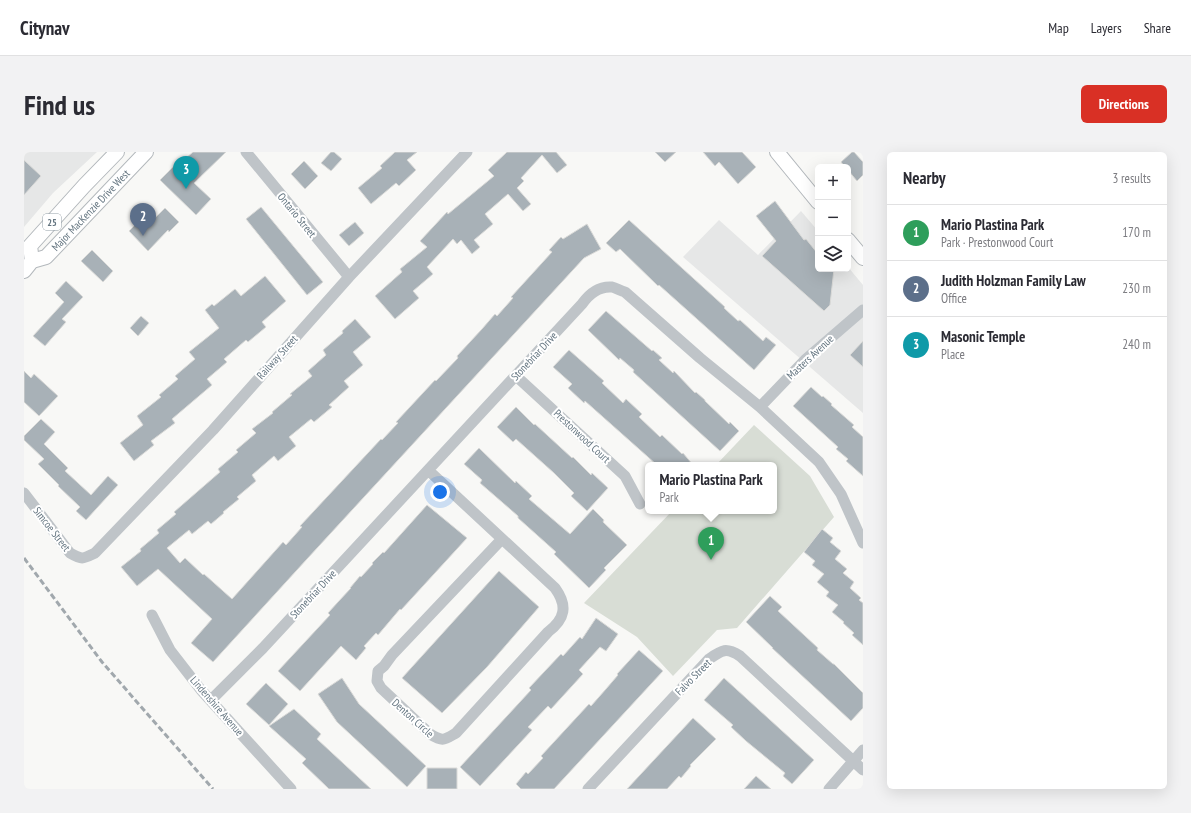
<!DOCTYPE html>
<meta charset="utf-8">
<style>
:root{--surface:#fff;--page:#f2f2f3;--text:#2b2b33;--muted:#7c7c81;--line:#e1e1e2;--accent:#d93025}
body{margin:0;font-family:"PT Sans Narrow",sans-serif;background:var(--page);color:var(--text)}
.controls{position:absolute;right:12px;top:12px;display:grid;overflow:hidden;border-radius:6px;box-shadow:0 4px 16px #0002}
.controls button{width:36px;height:36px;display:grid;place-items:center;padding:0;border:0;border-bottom:1px solid var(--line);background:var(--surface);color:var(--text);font:20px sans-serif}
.you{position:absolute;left:416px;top:340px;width:14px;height:14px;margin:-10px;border:3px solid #fff;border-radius:50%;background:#1a73e8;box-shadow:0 0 0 6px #1a73e833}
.badge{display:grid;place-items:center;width:26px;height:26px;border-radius:50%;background:var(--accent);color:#fff;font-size:13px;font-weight:700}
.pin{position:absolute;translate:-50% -33px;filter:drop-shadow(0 1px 2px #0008)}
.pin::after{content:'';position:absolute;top:21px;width:14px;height:12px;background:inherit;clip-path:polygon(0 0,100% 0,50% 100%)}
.popup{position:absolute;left:621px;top:310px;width:132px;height:52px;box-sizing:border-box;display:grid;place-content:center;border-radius:6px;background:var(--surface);filter:drop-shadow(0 1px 3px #0005);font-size:13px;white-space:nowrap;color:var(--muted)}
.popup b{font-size:15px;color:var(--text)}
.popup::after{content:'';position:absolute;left:50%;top:100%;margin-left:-8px;border:8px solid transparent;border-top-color:var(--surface)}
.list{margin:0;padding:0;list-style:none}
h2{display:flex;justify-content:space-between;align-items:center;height:52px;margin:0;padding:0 16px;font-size:17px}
h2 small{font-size:13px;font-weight:400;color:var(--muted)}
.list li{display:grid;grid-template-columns:26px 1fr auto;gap:12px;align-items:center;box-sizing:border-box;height:56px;padding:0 16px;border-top:1px solid var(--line)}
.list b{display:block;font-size:15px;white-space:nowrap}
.list p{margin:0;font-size:13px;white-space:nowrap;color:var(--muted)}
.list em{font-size:13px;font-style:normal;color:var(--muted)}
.icon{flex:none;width:22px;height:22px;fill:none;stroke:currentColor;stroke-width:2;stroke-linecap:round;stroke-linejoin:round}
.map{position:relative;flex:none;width:839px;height:637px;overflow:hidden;border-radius:6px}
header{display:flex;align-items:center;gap:24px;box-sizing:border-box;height:56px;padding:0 20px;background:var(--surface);border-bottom:1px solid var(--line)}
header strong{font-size:19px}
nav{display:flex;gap:22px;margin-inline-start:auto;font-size:14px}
.intro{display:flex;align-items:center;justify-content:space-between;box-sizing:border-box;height:96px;padding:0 24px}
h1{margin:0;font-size:28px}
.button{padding:10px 18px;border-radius:6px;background:var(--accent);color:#fff;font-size:14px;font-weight:700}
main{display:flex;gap:24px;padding:0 24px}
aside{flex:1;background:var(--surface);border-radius:6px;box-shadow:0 4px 16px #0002}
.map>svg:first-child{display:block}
.built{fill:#e6e7e7}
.green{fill:#d8ddd5}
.building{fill:#a8b1b7;stroke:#dadad8}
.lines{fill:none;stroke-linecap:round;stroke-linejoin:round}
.major-casing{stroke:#b3b8bc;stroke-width:16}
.minor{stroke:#bfc4c8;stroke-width:11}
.major{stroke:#fff;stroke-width:14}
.rail{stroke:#a1a8ad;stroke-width:3;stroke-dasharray:6 3;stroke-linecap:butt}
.labels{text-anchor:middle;stroke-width:4;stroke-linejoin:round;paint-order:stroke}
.shield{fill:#fff;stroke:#929ea6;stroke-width:1}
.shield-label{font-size:10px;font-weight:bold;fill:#647580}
.street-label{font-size:11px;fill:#647580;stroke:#fff}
</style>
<header>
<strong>Citynav</strong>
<nav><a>Map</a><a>Layers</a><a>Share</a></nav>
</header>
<div class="intro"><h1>Find us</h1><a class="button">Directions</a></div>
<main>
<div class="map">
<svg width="839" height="637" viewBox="0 0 839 637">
<rect width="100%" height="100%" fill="#f8f8f6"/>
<path class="built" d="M 0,0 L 73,0 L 29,41 L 0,75 Z
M 777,59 L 794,79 L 794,117 L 824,117 L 824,115 L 839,133 L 839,261 L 659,105 L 695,68 L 734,103 Z"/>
<path class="green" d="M 730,273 L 786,324 L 810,365 L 713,476 L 693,478 L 649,524 L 613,485 L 560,451 L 648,359 L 750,359 L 750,313 L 692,313 Z"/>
<path class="building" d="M 169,0 L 202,0 L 170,31 L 187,47 L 172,63 L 136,28 L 152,12 L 153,14 Z
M 307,0 L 310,0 L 318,7 L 307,19 L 297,11 Z
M 371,0 L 393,0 L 383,8 L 392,18 L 375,34 L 372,31 L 347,52 L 334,36 L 358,16 L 356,14 Z
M 483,0 L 532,0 L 543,13 L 533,21 L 518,3 L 497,26 L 500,29 L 493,36 L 507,52 L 499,59 L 484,42 L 461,62 L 469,72 L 450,88 L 456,95 L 448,102 L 437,88 L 433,92 L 429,87 L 403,115 L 409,122 L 389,139 L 395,146 L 371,167 L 351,144 L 378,120 L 376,117 L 403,95 L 396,89 L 423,60 L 424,62 L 470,24 L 464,18 Z
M 631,0 L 652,0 L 641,10 Z
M 679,0 L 718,0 L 732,15 L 714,32 L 695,10 L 691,14 Z
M 828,0 L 830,0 L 839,10 L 839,23 L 833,29 L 824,18 L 824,15 L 821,15 L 817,10 Z
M 0,8 L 17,24 L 0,43 Z
M 280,9 L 294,24 L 281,37 L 267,22 Z
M 751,49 L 780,88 L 782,87 L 794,102 L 794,117 L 810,117 L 806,153 L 800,159 L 738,104 L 752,89 L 732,64 Z
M 237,55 L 299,130 L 283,143 L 222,67 Z
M 141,56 L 155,70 L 145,80 L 144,78 L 124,99 L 105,79 L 115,69 L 121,76 Z
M 605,68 L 701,155 L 700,156 L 714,169 L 716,168 L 739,189 L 742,185 L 752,193 L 730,218 L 635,133 L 634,134 L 596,97 L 592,100 L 582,91 Z
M 331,70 L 340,81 L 325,94 L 315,83 Z
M 563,72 L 577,97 L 560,106 L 283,407 L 189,510 L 167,491 L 188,467 L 134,417 L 113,434 L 97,415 L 117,399 L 116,397 L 135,381 L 133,378 L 152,362 L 150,360 L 196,320 L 194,317 L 214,300 L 212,298 L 232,281 L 228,277 L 249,261 L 248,260 L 268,243 L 266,242 L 288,224 L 284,219 L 302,203 L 299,198 L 319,181 L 318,179 L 331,167 L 347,185 L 329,200 L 339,213 L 320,229 L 325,235 L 305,253 L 308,255 L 290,270 L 287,267 L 265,285 L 272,294 L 254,309 L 250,304 L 228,323 L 232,329 L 213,345 L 215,347 L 199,360 L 200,361 L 187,372 L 184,369 L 168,382 L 165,378 L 143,396 L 156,411 L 161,406 L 179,423 L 180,422 L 208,447 L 259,390 L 262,393 L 278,375 L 276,374 L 357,287 L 358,288 L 374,271 L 372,270 L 411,228 L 412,229 L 434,206 L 433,204 L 458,177 L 471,162 L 473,164 L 489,146 L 487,145 L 528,100 L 525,98 L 537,85 L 539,87 Z
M 68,98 L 89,119 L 79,130 L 57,109 Z
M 241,124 L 262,149 L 238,170 L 242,175 L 224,190 L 222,188 L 200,207 L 203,210 L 183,227 L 188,233 L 148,267 L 151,271 L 127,289 L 130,293 L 110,309 L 96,291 L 119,273 L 113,264 L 137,245 L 135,243 L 154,227 L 151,224 L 171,207 L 165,200 L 195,176 L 181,158 L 188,152 L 190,154 L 211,137 L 217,144 Z
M 42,129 L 59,145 L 38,167 L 42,170 L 21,194 L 9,184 L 40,150 L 31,141 Z
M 582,159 L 628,199 L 629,198 L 638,206 L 635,208 L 649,221 L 650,219 L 671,241 L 672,240 L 681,248 L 681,249 L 705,272 L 706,270 L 715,279 L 696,299 L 609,220 L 610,218 L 596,206 L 595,208 L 564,178 Z
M 117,164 L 125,171 L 114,184 L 106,176 Z
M 839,189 L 839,215 L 826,203 Z
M 545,198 L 580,229 L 578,231 L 599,251 L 602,247 L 618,262 L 615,265 L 636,285 L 638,283 L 658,302 L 659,301 L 669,313 L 633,313 L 561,249 L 560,251 L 544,236 L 548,232 L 529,215 Z
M 0,219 L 7,226 L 10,222 L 34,244 L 15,264 L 0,250 Z
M 787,235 L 798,245 L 799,244 L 808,252 L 807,253 L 830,273 L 828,275 L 839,285 L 839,324 L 822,309 L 824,307 L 812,297 L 814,295 L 769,254 Z
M 492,255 L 510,273 L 511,272 L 548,306 L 549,305 L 567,323 L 568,321 L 584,336 L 563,359 L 547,344 L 550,341 L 530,321 L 492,287 L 489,290 L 473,275 Z
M 17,267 L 31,280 L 20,292 L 44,316 L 41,319 L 67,343 L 84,324 L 94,333 L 62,368 L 52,359 L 56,355 L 34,334 L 35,333 L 14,312 L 20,307 L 0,288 L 0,284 Z
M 455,296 L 491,331 L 492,329 L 508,344 L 505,347 L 546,382 L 569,357 L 580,368 L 579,370 L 603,393 L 580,416 L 582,418 L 565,436 L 530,402 L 532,400 L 494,366 L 494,364 L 456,331 L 458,328 L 440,312 Z
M 403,353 L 443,386 L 377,458 L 376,457 L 354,483 L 352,481 L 340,494 L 342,496 L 332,508 L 317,494 L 276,539 L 254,519 L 306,463 L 304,461 L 314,450 L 327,436 L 326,436 L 336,424 L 337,425 L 349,412 L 348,411 L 359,400 L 360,401 Z
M 798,377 L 809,386 L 806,390 L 817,399 L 811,407 L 823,417 L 819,421 L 830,430 L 826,436 L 837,446 L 835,448 L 839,451 L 839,493 L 828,483 L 830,481 L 819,471 L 820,470 L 808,460 L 814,453 L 802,444 L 805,440 L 793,430 L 800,422 L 788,413 L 791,409 L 780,400 Z
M 475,419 L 515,455 L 463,515 L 418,561 L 378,526 Z
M 746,444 L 758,455 L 754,459 L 794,496 L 793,498 L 809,512 L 810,512 L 839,541 L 839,556 L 827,569 L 748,496 L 749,496 L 722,470 Z
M 572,466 L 594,482 L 582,499 L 576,495 L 555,518 L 559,522 L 527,557 L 524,554 L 504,575 L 508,578 L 456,634 L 436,615 L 507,538 L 505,536 L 520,520 L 537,502 L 539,504 L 556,485 L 558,487 Z
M 615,498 L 639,519 L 530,637 L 497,637 L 492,632 L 502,620 L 504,622 L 519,606 L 517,604 L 565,552 L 567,554 L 582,537 L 594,523 L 593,522 Z
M 318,526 L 335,552 L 402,614 L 383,635 L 313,570 L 294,542 Z
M 700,526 L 790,608 L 768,632 L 759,624 L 761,621 L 722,589 L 707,575 L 709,573 L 680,548 Z
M 242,531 L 264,552 L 245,573 L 222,552 Z
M 270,557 L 297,582 L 293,587 L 347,637 L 305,637 L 278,611 L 282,607 L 245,574 Z
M 669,566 L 692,587 L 666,613 L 667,614 L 657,626 L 655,624 L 643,637 L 603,637 Z
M 403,616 L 433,616 L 433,637 L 403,637 Z
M 732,624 L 747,637 L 720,637 Z"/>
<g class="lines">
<g class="major-casing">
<g id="major">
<path d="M 753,0 L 794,50"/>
<path d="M 824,88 L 839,106"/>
<path d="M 8,109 L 6,94 L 60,34 L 93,0"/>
<path id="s1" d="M 0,119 L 8,109 L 22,105 L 122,0"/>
</g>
</g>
<path class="minor" d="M 222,0 L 325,125
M 492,224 L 601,324 L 616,352
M 736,255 L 781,208 L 839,158
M 404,318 L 531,436 C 544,454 541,467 524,480 L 432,581 C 420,588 419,590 406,582 L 357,536 L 353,529 L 354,519 L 360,514 L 368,503 L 477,388
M 0,341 L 46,401 C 58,408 59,407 71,401 L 189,278 L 325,125 L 443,0
M 128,463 L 146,498 L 177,538 L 267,637
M 187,548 L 239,496 L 558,152 C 565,142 575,134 588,135 C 592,136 597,139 601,140 L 676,206 L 736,255 L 795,310 L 817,342 L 839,391
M 564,637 L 685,507 C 698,498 702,495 716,504 L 839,618
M 805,637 L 839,598"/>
<use href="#major" class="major"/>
<path class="rail" d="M 0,406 L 78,510 L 189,637"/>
</g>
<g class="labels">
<rect class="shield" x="19" y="62" width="18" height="16" rx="3"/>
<g class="shield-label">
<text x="28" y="74">25</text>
</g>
<g class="street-label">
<text dy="4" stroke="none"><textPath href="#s1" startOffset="92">Major MacKenzie Drive West</textPath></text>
<text transform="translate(273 63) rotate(51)" y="4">Ontario Street</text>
<text transform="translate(510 204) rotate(-47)" y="4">Stonebriar Drive</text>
<text transform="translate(253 205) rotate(-48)" y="4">Railway Street</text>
<text transform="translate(786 205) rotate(-43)" y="4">Masters Avenue</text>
<text transform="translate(558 284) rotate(43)" y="4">Prestonwood Court</text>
<text transform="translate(28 377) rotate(52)" y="4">Simcoe Street</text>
<text transform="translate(289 442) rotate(-47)" y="4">Stonebriar Drive</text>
<text transform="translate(669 525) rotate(-45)" y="4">Falvo Street</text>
<text transform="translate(193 554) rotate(49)" y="4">Lindenshire Avenue</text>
<text transform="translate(389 566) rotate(42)" y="4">Denton Circle</text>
</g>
</g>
</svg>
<div class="controls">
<button>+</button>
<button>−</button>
<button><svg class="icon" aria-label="layers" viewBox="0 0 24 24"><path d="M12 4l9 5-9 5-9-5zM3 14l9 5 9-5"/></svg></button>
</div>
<div class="you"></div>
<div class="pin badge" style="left:687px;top:408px;background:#2e9e5b">1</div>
<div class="popup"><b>Mario Plastina Park</b>Park</div>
<div class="pin badge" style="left:119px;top:84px;background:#5c6f8a">2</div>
<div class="pin badge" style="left:162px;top:37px;background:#0f9aa8">3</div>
</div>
<aside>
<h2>Nearby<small>3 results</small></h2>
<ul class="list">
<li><span class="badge" style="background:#2e9e5b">1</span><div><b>Mario Plastina Park</b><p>Park · Prestonwood Court</p></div><em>170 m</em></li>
<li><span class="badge" style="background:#5c6f8a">2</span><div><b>Judith Holzman Family Law</b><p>Office</p></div><em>230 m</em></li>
<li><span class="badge" style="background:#0f9aa8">3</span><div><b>Masonic Temple</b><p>Place</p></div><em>240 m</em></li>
</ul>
</aside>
</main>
